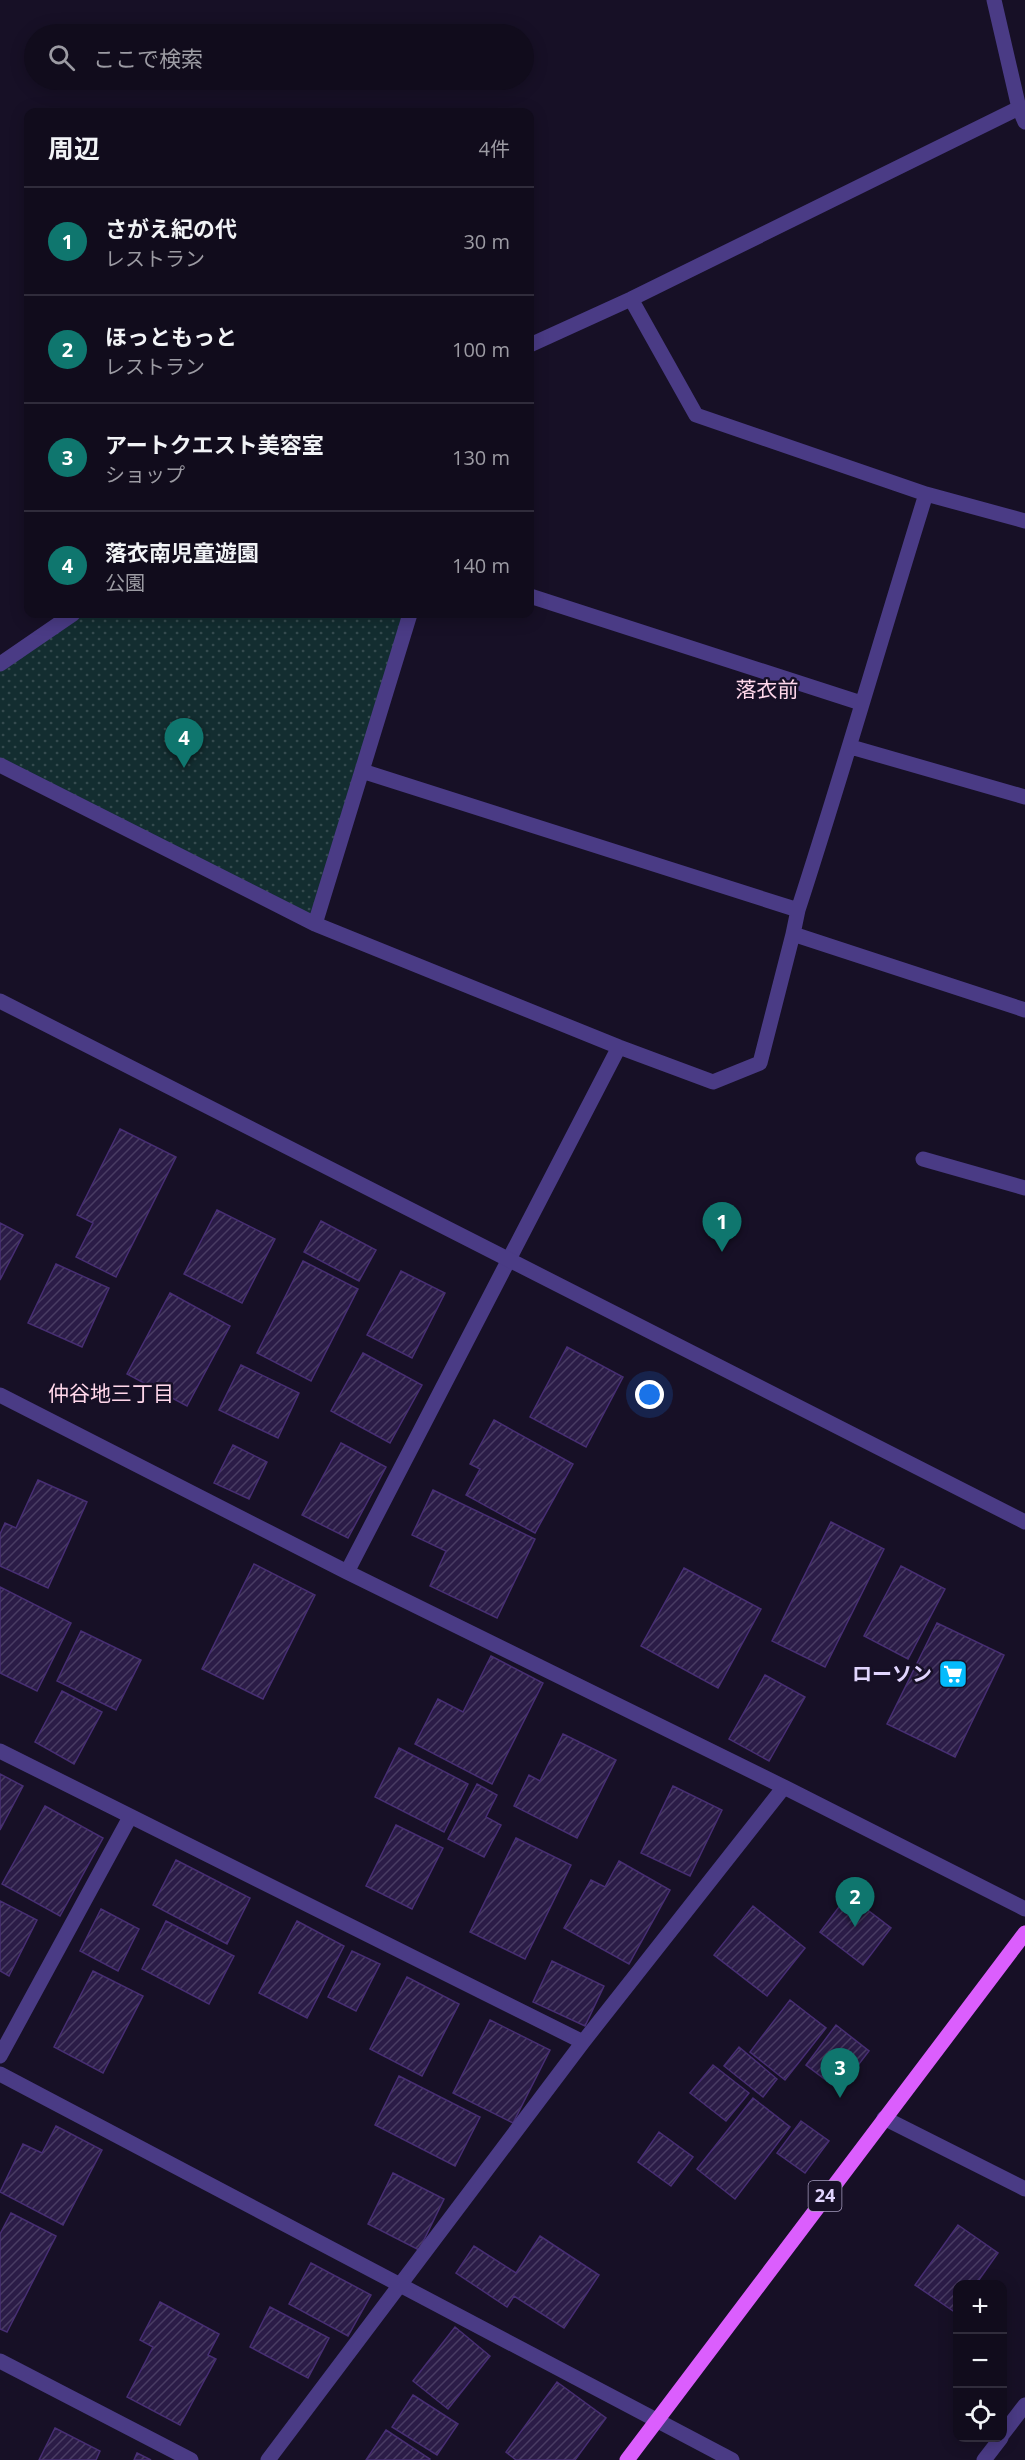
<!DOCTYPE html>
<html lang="ja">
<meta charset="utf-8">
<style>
:root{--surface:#110c1c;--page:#1e1a29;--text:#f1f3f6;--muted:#9c9ba3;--line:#302c3b;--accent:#0f766e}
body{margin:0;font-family:"Open Sans","Noto Sans JP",sans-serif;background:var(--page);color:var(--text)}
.controls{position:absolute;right:18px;bottom:18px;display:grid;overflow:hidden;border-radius:12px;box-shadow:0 3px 15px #0003}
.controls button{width:54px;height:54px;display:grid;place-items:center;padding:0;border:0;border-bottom:2px solid var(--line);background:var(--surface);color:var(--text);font:30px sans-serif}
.you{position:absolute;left:650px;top:1395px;width:21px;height:21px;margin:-15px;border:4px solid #fff;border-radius:50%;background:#1a73e8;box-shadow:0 0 0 9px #1a73e833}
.badge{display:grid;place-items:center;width:39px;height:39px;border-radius:50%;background:var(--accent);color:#fff;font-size:20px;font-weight:700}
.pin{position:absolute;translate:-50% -50px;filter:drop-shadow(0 2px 3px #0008)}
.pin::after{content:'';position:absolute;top:32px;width:21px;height:18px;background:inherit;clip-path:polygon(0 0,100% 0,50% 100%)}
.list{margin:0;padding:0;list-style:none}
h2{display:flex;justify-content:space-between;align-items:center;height:78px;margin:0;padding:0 24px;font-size:26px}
h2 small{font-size:20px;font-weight:400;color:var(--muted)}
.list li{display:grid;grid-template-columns:39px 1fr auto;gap:18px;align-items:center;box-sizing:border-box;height:108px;padding:0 24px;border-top:2px solid var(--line)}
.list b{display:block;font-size:22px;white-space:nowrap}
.list p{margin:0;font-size:20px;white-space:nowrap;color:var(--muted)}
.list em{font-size:20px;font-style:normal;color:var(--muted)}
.icon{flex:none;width:33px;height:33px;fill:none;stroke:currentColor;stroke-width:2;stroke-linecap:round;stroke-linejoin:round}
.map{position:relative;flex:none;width:1025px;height:2460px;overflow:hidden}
.search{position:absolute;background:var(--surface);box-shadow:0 3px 15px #0003;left:24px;top:24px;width:510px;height:66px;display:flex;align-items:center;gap:15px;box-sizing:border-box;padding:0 21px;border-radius:33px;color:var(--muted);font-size:22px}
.panel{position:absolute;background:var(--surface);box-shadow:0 3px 15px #0003;left:24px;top:108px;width:510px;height:510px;border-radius:12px}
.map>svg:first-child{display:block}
.park{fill:url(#park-dots)}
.building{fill:url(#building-hatch);stroke:#472e73;stroke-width:1.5}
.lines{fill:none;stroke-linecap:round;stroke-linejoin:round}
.service{stroke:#4a3b85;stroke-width:15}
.tertiary{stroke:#4a3b85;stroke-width:15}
.primary{stroke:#db5efd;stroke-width:15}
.labels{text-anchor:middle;stroke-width:5;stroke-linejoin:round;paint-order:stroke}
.shield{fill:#171026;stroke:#a49abd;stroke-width:1.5}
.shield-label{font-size:18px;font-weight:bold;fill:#e1d5fe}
.poi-label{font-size:20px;font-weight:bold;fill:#e1d5fe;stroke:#171026;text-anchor:end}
.neighbourhood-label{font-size:21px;fill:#ffd7ea;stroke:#171026}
</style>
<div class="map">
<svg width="1025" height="2460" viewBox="0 0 1025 2460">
<defs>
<pattern id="park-dots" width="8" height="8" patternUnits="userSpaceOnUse" patternTransform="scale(1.5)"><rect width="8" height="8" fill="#132d30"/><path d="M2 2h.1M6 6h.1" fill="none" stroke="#354b4f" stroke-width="1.8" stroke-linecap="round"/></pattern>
<pattern id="building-hatch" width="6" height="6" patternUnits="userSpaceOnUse" patternTransform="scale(1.5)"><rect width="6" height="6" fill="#2b1c47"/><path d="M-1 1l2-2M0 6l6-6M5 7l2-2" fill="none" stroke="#493c63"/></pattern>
</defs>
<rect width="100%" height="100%" fill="#171026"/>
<path class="park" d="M 73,614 L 410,614 L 315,924 L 0,765 L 0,664 Z"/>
<path class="building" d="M 120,1129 L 176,1157 L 116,1277 L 76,1257 L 93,1223 L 77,1215 Z
M 217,1210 L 275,1239 L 242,1303 L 184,1274 Z
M 321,1221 L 376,1250 L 359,1281 L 304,1252 Z
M 0,1223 L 23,1235 L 0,1280 Z
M 303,1261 L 358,1289 L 311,1381 L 257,1353 Z
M 56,1264 L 109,1288 L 82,1347 L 28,1323 Z
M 401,1271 L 445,1293 L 412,1358 L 367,1335 Z
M 170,1293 L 230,1326 L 187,1406 L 127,1374 Z
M 567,1347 L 623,1377 L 586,1447 L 530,1417 Z
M 363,1353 L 422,1385 L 390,1443 L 331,1411 Z
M 241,1365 L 299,1393 L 278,1438 L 219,1410 Z
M 494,1420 L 573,1464 L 535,1533 L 466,1495 L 480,1469 L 470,1464 Z
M 341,1443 L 386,1467 L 348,1538 L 302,1515 Z
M 233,1445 L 267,1462 L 249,1499 L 214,1483 Z
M 38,1480 L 87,1502 L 48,1588 L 0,1566 L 0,1534 L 5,1523 L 16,1528 Z
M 433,1490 L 535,1539 L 497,1618 L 430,1586 L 446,1551 L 412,1535 Z
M 831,1522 L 884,1549 L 825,1667 L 772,1641 Z
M 254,1564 L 315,1595 L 263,1699 L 202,1669 Z
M 901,1566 L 945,1589 L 908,1659 L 864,1636 Z
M 684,1568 L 761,1609 L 718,1688 L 641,1646 Z
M 0,1587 L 71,1623 L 37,1691 L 0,1673 Z
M 937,1623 L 1004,1655 L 955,1757 L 887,1724 Z
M 81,1631 L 141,1660 L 116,1710 L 57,1681 Z
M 491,1656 L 543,1683 L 492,1784 L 415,1744 L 438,1699 L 463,1712 Z
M 765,1675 L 805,1697 L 769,1761 L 729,1739 Z
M 62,1691 L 102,1712 L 74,1764 L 35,1742 Z
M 563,1734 L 616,1760 L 577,1838 L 514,1806 L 529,1775 L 540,1781 Z
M 399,1748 L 468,1784 L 444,1832 L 375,1797 Z
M 0,1774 L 23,1786 L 0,1830 Z
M 477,1784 L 497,1795 L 486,1817 L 501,1825 L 484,1857 L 448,1839 Z
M 673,1786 L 722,1810 L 690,1876 L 641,1853 Z
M 45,1806 L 103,1838 L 60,1916 L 2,1884 Z
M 396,1825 L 443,1848 L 412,1909 L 366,1886 Z
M 516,1838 L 571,1865 L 525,1959 L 470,1932 Z
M 176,1860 L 250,1898 L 227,1944 L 153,1905 Z
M 619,1861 L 670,1890 L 629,1964 L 564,1928 L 591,1880 L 605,1887 Z
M 848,1895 L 891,1928 L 863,1965 L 820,1932 Z
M 0,1901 L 37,1920 L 9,1976 L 0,1971 Z
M 753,1906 L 805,1948 L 767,1996 L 714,1955 Z
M 101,1909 L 139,1929 L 118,1971 L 80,1951 Z
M 166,1921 L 234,1956 L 209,2004 L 142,1969 Z
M 297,1921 L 344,1946 L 307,2018 L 259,1993 Z
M 352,1951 L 380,1964 L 356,2011 L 328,1997 Z
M 552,1961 L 604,1986 L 585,2026 L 533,2002 Z
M 93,1971 L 143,1996 L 103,2073 L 54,2047 Z
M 407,1977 L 459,2004 L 422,2076 L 370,2049 Z
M 790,2000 L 826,2028 L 785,2080 L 750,2052 Z
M 490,2020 L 550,2050 L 513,2123 L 453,2093 Z
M 836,2025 L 869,2051 L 839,2090 L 806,2065 Z
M 739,2047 L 777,2079 L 763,2097 L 724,2066 Z
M 713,2065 L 749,2093 L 726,2121 L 690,2093 Z
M 399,2076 L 480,2117 L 455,2166 L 375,2125 Z
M 753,2098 L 790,2127 L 735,2199 L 697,2169 Z
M 801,2121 L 829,2141 L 805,2173 L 777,2153 Z
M 56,2126 L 102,2150 L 63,2225 L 0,2192 L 23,2144 L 42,2153 Z
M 659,2132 L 693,2157 L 671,2186 L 638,2162 Z
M 393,2173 L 444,2199 L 419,2250 L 368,2224 Z
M 11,2213 L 56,2236 L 7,2332 L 0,2329 L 0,2234 Z
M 958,2225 L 998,2253 L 976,2284 L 958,2284 L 956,2313 L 915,2285 Z
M 540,2236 L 599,2275 L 564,2328 L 514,2296 L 507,2307 L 456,2273 L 474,2246 L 516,2273 Z
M 311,2263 L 371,2295 L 348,2336 L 289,2304 Z
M 160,2302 L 219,2334 L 208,2355 L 216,2359 L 180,2425 L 127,2397 L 153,2347 L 140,2340 Z
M 270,2307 L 329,2338 L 308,2378 L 250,2347 Z
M 455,2327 L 490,2356 L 448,2409 L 413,2381 Z
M 557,2382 L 606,2418 L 575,2460 L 516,2460 L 506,2452 Z
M 413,2395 L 458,2424 L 437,2455 L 392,2427 Z
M 55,2428 L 100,2451 L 96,2460 L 39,2460 Z
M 386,2430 L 430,2459 L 429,2460 L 366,2460 Z
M 137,2453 L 151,2460 L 134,2460 Z"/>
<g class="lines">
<path class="service" d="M 994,0 L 1019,108 L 1025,122
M 631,299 L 696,415 L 926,494 L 1025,521
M 530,345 L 631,299 L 1019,108
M 926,494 C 883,632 843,772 798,910 L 793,934 L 1025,1010
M 530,596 L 861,703
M 0,664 L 73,614
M 851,747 L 1025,797
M 0,765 L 315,924 L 619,1047 L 713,1082 L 760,1063 L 793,934
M 362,771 L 798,910
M 315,924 L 410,614
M 923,1159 L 1025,1188
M 0,1395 L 347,1572 L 784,1787 L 583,2042 L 268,2460
M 347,1572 L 619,1047
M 0,1751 L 583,2042
M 784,1787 L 1025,1909
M 0,2056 L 130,1817
M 0,2074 L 732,2460
M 884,2118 L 1025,2189
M 0,2361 L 191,2460
M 1002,2435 L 1025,2405
M 984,2460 L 1001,2438"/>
<path class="tertiary" d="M 0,1001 L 1025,1522"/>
<path class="primary" d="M 627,2460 L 1025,1933"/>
</g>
<defs>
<g id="supermarket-square" transform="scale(1.5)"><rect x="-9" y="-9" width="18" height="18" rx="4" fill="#04bbfc" stroke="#171026"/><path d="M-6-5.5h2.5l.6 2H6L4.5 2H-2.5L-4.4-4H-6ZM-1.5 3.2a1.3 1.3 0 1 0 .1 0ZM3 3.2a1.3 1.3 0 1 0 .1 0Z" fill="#fff"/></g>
</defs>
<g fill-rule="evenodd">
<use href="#supermarket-square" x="953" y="1674"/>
</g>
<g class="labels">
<rect class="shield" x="808.5" y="2181" width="33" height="30" rx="4.5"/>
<g class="shield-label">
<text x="825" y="2202">24</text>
</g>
<g class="poi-label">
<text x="932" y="1681">ローソン</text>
</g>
<g class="neighbourhood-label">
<text x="767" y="697">落衣前</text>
<text x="111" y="1401">仲谷地三丁目</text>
</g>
</g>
</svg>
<div class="controls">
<button>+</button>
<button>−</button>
<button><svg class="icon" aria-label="locate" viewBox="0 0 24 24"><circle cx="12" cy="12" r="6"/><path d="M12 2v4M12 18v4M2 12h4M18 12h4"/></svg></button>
</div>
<div class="you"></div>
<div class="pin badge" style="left:722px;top:1252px">1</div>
<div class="pin badge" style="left:855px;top:1927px">2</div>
<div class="pin badge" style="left:840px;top:2098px">3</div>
<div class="pin badge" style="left:184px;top:768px">4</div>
<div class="search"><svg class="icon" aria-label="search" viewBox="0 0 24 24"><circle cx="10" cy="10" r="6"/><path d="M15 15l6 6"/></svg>ここで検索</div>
<section class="panel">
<h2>周辺<small>4件</small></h2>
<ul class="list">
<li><span class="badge">1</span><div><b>さがえ紀の代</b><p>レストラン</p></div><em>30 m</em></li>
<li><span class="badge">2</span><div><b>ほっともっと</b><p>レストラン</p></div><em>100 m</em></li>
<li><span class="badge">3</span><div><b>アートクエスト美容室</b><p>ショップ</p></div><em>130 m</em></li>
<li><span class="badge">4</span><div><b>落衣南児童遊園</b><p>公園</p></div><em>140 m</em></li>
</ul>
</section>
</div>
